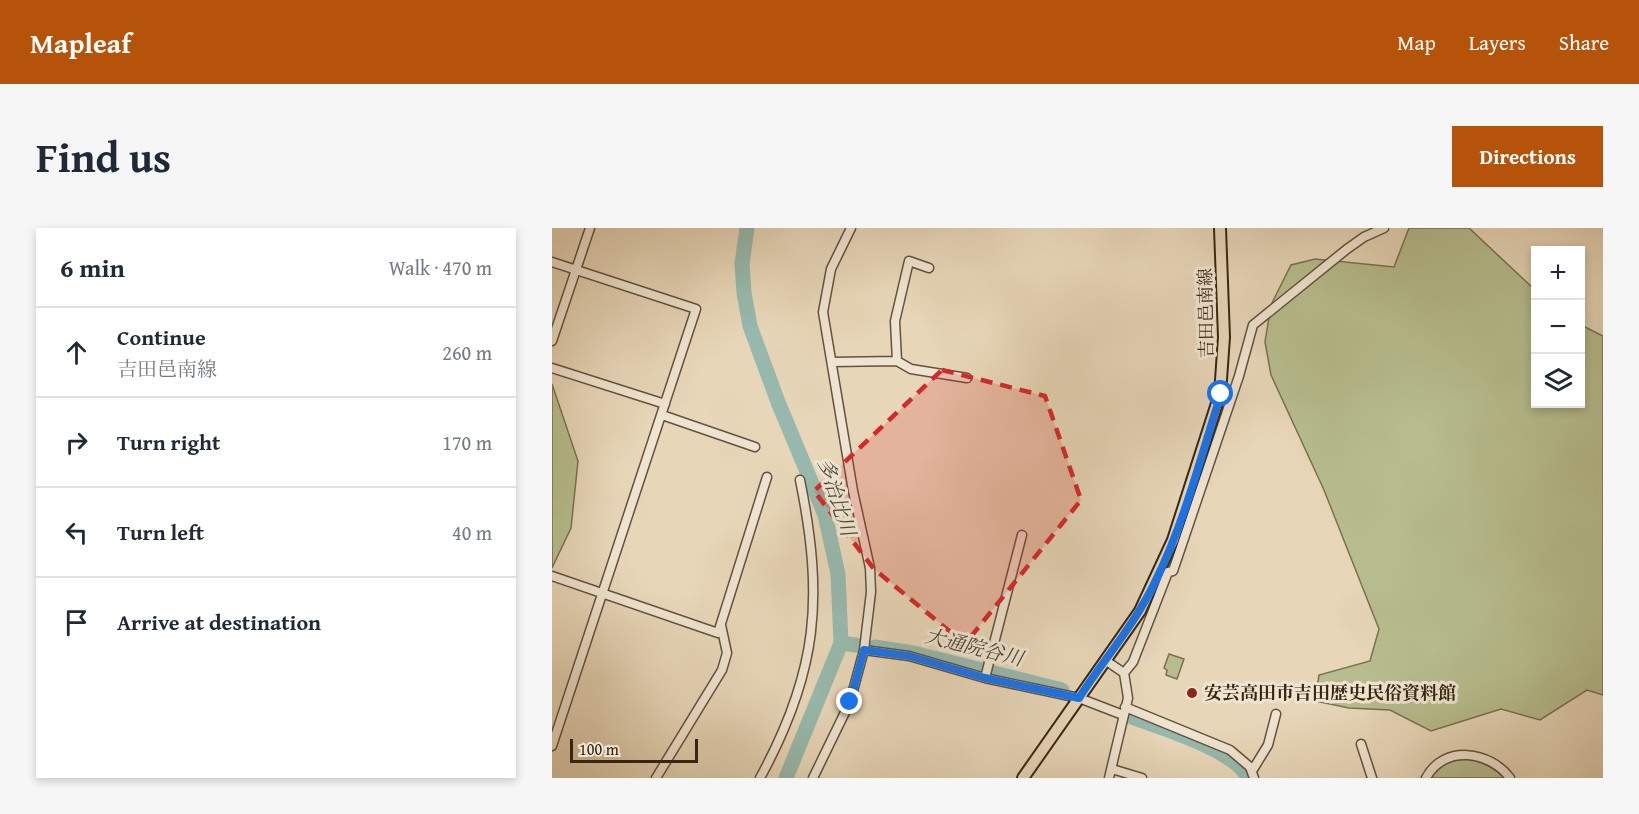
<!DOCTYPE html>
<meta charset="utf-8">
<style>
:root{--surface:#fff;--page:#f6f6f7;--text:#1f2937;--muted:#747a83;--line:#e0e1e3;--accent:#b45309}
body{margin:0;font-family:"Gentium Book Plus","Noto Serif JP",serif;background:var(--page);color:var(--text)}
.controls{position:absolute;right:18px;top:18px;display:grid;overflow:hidden;border-radius:0px;box-shadow:0 3px 9px #0003}
.controls button{width:54px;height:54px;display:grid;place-items:center;padding:0;border:0;border-bottom:2px solid var(--line);background:var(--surface);color:var(--text);font:30px sans-serif}
.scale{position:absolute;left:18px;bottom:15px;width:128px;box-sizing:border-box;padding-left:6px;border:3px solid #372612;border-top:0;font-size:16px;line-height:21px;white-space:nowrap;color:#372612;-webkit-text-stroke:4px #efe4d1;paint-order:stroke}
.stop{position:absolute;width:18px;height:18px;margin:-14px;border:4px solid #1a73e8;border-radius:50%;background:#fff}
.stop.end{background:#1a73e8;border-color:#fff;box-shadow:0 2px 6px #0008}
.list{margin:0;padding:0;list-style:none}
h2{display:flex;justify-content:space-between;align-items:center;height:78px;margin:0;padding:0 24px;font-size:26px}
h2 small{font-size:20px;font-weight:400;color:var(--muted)}
.list li{display:grid;grid-template-columns:39px 1fr auto;gap:18px;align-items:center;box-sizing:border-box;height:90px;padding:0 24px;border-top:2px solid var(--line)}
.list b{display:block;font-size:22px;white-space:nowrap}
.list p{margin:0;font-size:20px;white-space:nowrap;color:var(--muted)}
.list em{font-size:20px;font-style:normal;color:var(--muted)}
.icon{flex:none;width:33px;height:33px;fill:none;stroke:currentColor;stroke-width:2;stroke-linecap:round;stroke-linejoin:round}
.map{position:relative;flex:none;width:1051px;height:550px;overflow:hidden;border-radius:0px}
header{display:flex;align-items:center;gap:36px;box-sizing:border-box;height:84px;padding:0 30px;background:var(--accent);color:#fff}
header strong{font-size:28px}
nav{display:flex;gap:33px;margin-inline-start:auto;font-size:21px}
.intro{display:flex;align-items:center;justify-content:space-between;box-sizing:border-box;height:144px;padding:0 36px}
h1{margin:0;font-size:42px}
.button{padding:15px 27px;border-radius:0px;background:var(--accent);color:#fff;font-size:21px;font-weight:700}
main{display:flex;gap:36px;padding:0 36px}
aside{flex:1;background:var(--surface);border-radius:0px;box-shadow:0 3px 9px #0003}
.map>svg:first-child{display:block}
.green{fill:#b7bd8e;stroke:#777250;stroke-width:1.5}
.lines{fill:none;stroke-linecap:round;stroke-linejoin:round}
.river{stroke:#97b9ad;stroke-width:15}
.minor-casing{stroke:#63523c;stroke-width:11}
.major-casing{stroke:#372612;stroke-width:14}
.minor{stroke:#efe4d1;stroke-width:8}
.major{stroke:#e7d6b8;stroke-width:10}
.route{stroke:#1a73e8;stroke-width:8}
.marked{fill:#d62828;fill-opacity:0.2;stroke:#d62828;stroke-width:4.5;stroke-dasharray:12 8;stroke-linejoin:round}
.poi-dot{fill:#8f2418;stroke:#efe4d1;stroke-width:2}
.labels{text-anchor:middle;stroke-width:6;stroke-linejoin:round;paint-order:stroke}
.street-label{font-size:18px;fill:#372612;stroke:#efe4d1}
.poi-label{font-size:18px;font-weight:bold;fill:#372612;stroke:#efe4d1;text-anchor:start}
.water-label{font-size:20px;font-style:italic;fill:#4f4b39;stroke:#efe4d1}
</style>
<header>
<strong>Mapleaf</strong>
<nav><a>Map</a><a>Layers</a><a>Share</a></nav>
</header>
<div class="intro"><h1>Find us</h1><a class="button">Directions</a></div>
<main>
<aside>
<h2>6 min<small>Walk · 470 m</small></h2>
<ul class="list">
<li><svg class="icon" aria-label="ahead" viewBox="0 0 24 24"><path d="M12 20V5M6 11l6-6 6 6"/></svg><div><b>Continue</b><p>吉田邑南線</p></div><em>260 m</em></li>
<li><svg class="icon" aria-label="right" viewBox="0 0 24 24"><path d="M7 20v-9h11M14 6l5 5-5 5"/></svg><div><b>Turn right</b></div><em>170 m</em></li>
<li><svg class="icon" aria-label="left" viewBox="0 0 24 24"><path d="M17 20v-9H6M10 6l-5 5 5 5"/></svg><div><b>Turn left</b></div><em>40 m</em></li>
<li><svg class="icon" aria-label="arrive" viewBox="0 0 24 24"><path d="M6 21V4h12l-3 4 3 4H6"/></svg><div><b>Arrive at destination</b></div></li>
</ul>
</aside>
<div class="map">
<svg width="1051" height="550" viewBox="0 0 1051 550">
<rect width="100%" height="100%" fill="#e7d6b8"/>
<filter id="stains"><feTurbulence type="fractalNoise" baseFrequency=".00333" numOctaves="4"/><feColorMatrix values="0 0 0 0 .2 0 0 0 0 .09 0 0 0 0 .02 0 0 0 .5 -.17"/></filter>
<radialGradient id="worn" r=".72"><stop offset=".6" stop-color="#630" stop-opacity="0"/><stop offset="1" stop-color="#630" stop-opacity=".3"/></radialGradient>
<path class="green" d="M 857,0 L 917,0 L 983,62 L 984,176 L 1028,176 L 1029,97 L 1051,108 L 1051,467 L 1035,462 L 988,492 L 949,481 L 879,503 L 838,482 L 797,480 L 763,473 L 767,447 L 818,433 L 827,401 L 772,262 L 719,147 L 713,114 L 719,77 L 739,37 L 763,31 L 842,39 Z
M 0,156 L 26,233 L 19,300 L 0,340 Z
M 617,426 L 632,431 L 625,451 L 614,447 L 615,442 L 612,440 Z
M 915,529 L 943,539 L 954,550 L 877,550 L 892,535 Z"/>
<g class="lines">
<path class="river" d="M 195,0 L 190,36 L 192,65 L 198,98 L 226,174 L 273,287 L 286,346 L 289,415 L 234,550
M 289,415 L 304,417
M 323,419 L 361,425 L 510,462
M 580,489 C 608,500 684,522 696,550"/>
<g class="minor-casing">
<path id="minor" d="M 0,34 L 144,81 L 0,518
M 0,113 L 38,0
M 345,133 L 343,93 L 357,33 L 377,40
M 280,134 L 345,133 L 359,141 L 415,150
M 0,140 L 113,176
M 110,187 L 203,219
M 470,307 L 433,450 L 527,470 L 571,487
M 0,348 L 166,405 L 215,249
M 312,422 L 357,428 L 433,450
M 553,432 L 572,445 L 576,470 L 557,550
M 572,445 L 581,434 L 616,344 L 621,343 L 687,148 L 701,97 L 795,21 L 812,9 L 832,0
M 573,479 L 678,522 L 698,539 L 702,550
M 809,516 L 820,550
M 560,541 L 590,550
M 700,543 L 716,517 L 724,486
M 104,550 L 170,442 L 175,425 L 169,397
M 208,550 C 266,444 272,370 248,252
M 261,550 L 298,474 L 312,422 L 319,364 L 318,340 L 301,263 L 271,84 L 279,41 L 299,0
M 874,550 C 892,516 938,523 958,550"/>
</g>
<g class="major-casing">
<path id="major" d="M 471,550 L 588,383 L 621,312 L 668,166 L 672,109 L 668,0"/>
</g>
<use href="#minor" class="minor"/>
<use href="#major" class="major"/>
</g>
<g class="lines">
<path class="route" d="M 298,474 L 312,422 L 357,428 L 433,450 L 527,470 C 552,431 584,395 604,352 C 633,293 649,228 669,166"/>
</g>
<path class="marked" d="M 390,142 L 493,168 L 529,272 L 413,416 L 322,341 L 262,263 Z"/>
<circle class="poi-dot" cx="640" cy="465" r="6"/>
<g class="labels">
<g class="street-label">
<text transform="translate(654 85) rotate(-91)" y="6">吉田邑南線</text>
</g>
<g class="poi-label">
<text x="652" y="471">安芸高田市吉田歴史民俗資料館</text>
</g>
<g class="water-label">
<text transform="translate(285 269) rotate(72)" y="7">多治比川</text>
<text transform="translate(422 419) rotate(14)" y="7">大通院谷川</text>
</g>
</g>
<rect width="100%" height="100%" filter="url(#stains)"/>
<rect width="100%" height="100%" fill="url(#worn)"/>
</svg>
<div class="controls">
<button>+</button>
<button>−</button>
<button><svg class="icon" aria-label="layers" viewBox="0 0 24 24"><path d="M12 4l9 5-9 5-9-5zM3 14l9 5 9-5"/></svg></button>
</div>
<div class="scale">100 m</div>
<div class="stop" style="left:669px;top:166px"></div>
<div class="stop end" style="left:298px;top:474px"></div>
</div>
</main>
